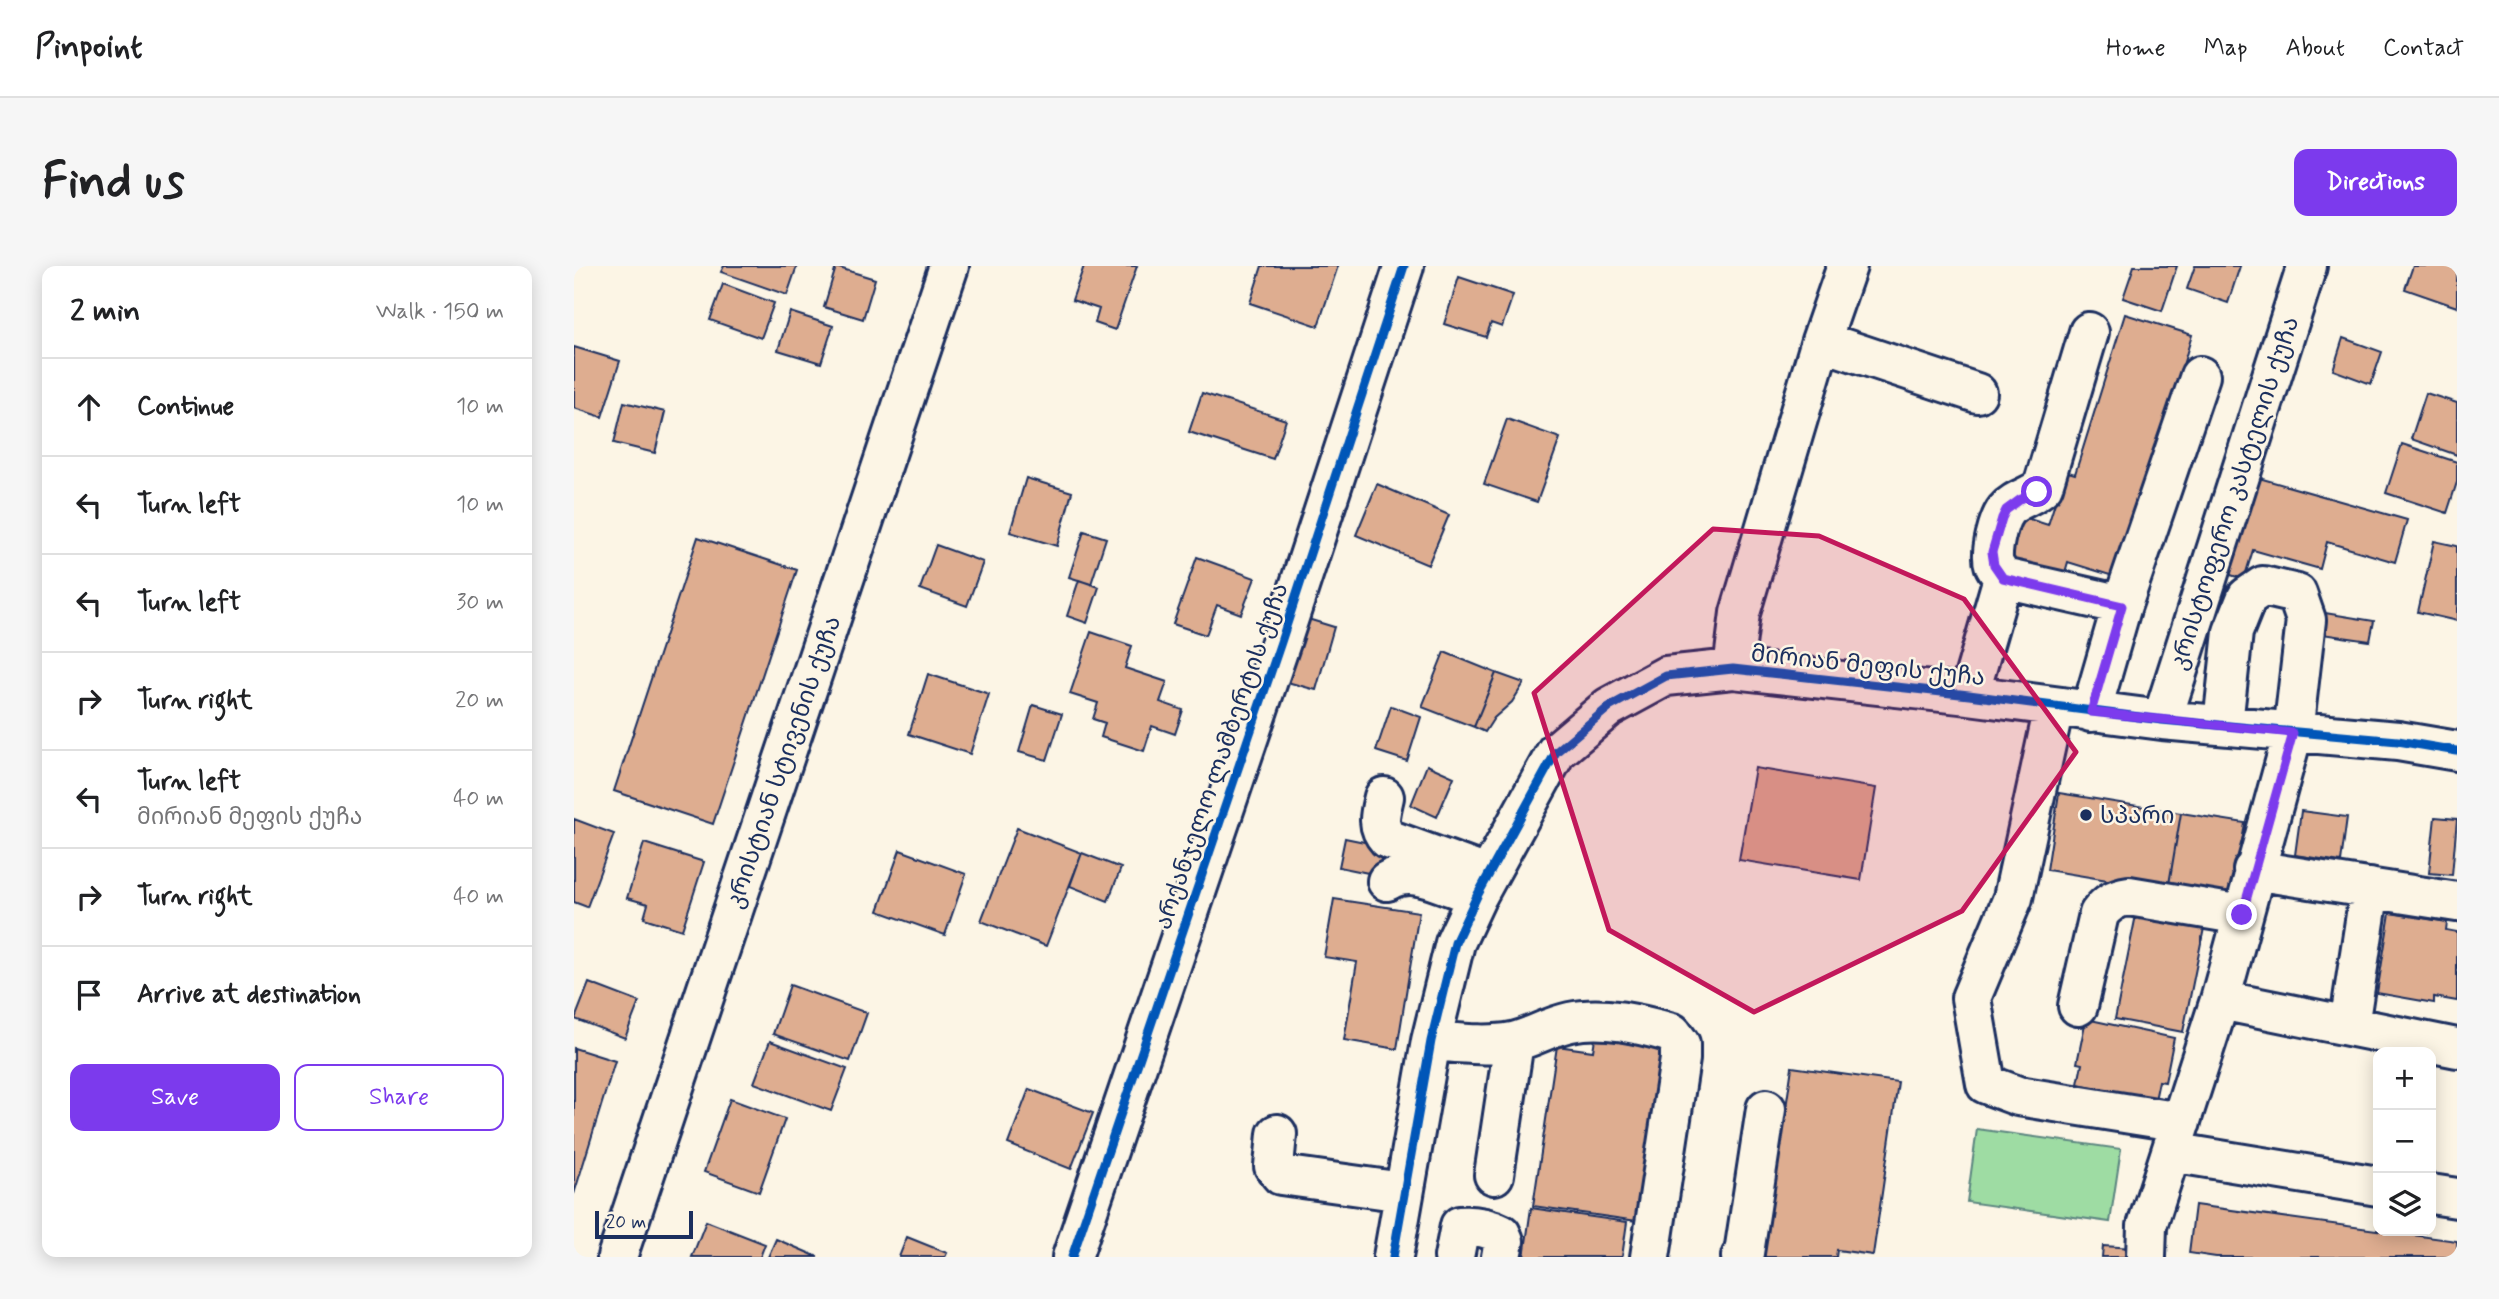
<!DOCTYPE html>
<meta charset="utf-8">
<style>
:root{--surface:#fff;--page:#f6f6f6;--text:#202124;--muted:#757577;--line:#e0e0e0;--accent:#7c3aed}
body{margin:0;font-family:Mynerve,"Noto Sans Georgian",sans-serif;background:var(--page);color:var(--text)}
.controls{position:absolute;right:21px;bottom:21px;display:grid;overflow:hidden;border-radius:14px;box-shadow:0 4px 18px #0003}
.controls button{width:63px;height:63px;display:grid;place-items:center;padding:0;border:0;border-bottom:2px solid var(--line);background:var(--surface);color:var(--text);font:35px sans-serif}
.scale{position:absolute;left:21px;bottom:18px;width:98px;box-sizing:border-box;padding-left:7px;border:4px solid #1b2f5e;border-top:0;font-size:19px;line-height:24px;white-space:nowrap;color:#1b2f5e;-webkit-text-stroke:5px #fcf5e5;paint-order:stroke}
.stop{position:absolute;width:21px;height:21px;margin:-16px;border:5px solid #7c3aed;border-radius:50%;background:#fff}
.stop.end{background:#7c3aed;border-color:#fff;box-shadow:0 2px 7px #0008}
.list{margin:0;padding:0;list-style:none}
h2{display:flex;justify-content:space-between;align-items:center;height:91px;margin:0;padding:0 28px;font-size:30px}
h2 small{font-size:23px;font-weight:400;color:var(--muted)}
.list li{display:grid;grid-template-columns:46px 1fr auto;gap:21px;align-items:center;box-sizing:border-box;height:98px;padding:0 28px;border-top:2px solid var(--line)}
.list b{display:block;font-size:26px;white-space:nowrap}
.list p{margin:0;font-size:23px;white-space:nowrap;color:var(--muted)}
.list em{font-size:23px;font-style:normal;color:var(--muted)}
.actions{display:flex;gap:14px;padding:21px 28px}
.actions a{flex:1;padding:16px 0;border:2px solid var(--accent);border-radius:14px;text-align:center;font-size:24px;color:var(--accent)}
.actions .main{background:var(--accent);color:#fff}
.icon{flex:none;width:38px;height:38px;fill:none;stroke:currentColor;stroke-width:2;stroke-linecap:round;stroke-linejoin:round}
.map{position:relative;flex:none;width:1883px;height:991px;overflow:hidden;border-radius:14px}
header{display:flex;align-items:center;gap:42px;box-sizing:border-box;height:98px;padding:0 35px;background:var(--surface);border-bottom:2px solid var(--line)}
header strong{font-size:33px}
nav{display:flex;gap:38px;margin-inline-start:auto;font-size:24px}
.intro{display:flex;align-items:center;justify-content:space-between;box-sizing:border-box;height:168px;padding:0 42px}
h1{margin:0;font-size:49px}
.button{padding:18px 32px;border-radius:14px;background:var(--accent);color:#fff;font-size:24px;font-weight:700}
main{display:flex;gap:42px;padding:0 42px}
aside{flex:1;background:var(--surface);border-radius:14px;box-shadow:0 4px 18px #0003}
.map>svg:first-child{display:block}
.green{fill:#9edca3;stroke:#5c8680;stroke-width:2}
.building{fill:#dead90;stroke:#1b2f5e;stroke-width:2}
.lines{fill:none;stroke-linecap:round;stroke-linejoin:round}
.minor-casing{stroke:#1b2f5e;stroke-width:44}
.minor{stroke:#fcf5e5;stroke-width:38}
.cycleway-casing{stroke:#fcf5e5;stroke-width:13}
.cycleway{stroke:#0057b8;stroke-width:9}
.route{stroke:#7c3aed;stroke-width:9}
.marked{fill:#c2185b;fill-opacity:0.2;stroke:#c2185b;stroke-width:5;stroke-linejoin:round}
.poi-dot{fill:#1b2f5e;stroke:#fcf5e5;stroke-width:2.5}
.labels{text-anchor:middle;stroke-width:5;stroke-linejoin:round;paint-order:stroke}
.street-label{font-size:24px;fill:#1b2f5e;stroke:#fcf5e5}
.poi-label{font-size:24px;fill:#1b2f5e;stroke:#fcf5e5;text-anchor:start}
</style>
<header>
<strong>Pinpoint</strong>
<nav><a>Home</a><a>Map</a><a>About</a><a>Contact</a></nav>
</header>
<div class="intro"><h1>Find us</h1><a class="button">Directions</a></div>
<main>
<aside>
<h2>2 min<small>Walk · 150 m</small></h2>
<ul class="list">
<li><svg class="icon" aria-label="ahead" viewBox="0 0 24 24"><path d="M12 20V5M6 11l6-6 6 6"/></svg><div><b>Continue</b></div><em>10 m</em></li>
<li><svg class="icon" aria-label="left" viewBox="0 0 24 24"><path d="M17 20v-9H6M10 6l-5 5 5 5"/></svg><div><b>Turn left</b></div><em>10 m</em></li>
<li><svg class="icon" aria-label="left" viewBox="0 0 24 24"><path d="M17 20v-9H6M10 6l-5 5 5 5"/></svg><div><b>Turn left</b></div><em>30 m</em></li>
<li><svg class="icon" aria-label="right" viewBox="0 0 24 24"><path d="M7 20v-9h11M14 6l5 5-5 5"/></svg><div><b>Turn right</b></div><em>20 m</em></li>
<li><svg class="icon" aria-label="left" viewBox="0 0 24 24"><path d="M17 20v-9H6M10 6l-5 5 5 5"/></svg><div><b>Turn left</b><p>მირიან მეფის ქუჩა</p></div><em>40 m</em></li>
<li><svg class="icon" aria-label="right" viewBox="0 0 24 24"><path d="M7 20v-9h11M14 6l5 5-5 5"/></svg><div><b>Turn right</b></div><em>40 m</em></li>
<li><svg class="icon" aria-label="arrive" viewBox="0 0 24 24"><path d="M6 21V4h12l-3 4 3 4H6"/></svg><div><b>Arrive at destination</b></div></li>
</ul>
<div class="actions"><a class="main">Save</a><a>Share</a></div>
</aside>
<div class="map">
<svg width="1883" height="991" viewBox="0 0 1883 991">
<rect width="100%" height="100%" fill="#fcf5e5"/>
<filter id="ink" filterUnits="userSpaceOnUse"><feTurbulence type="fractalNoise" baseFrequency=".0143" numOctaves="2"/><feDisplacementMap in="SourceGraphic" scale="14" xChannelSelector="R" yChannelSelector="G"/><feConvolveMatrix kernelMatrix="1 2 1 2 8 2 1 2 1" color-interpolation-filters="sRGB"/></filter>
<g filter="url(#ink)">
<path class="green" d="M 1403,863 L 1547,883 L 1536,956 L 1393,936 Z"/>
<path class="building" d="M 150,0 L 223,0 L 213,29 L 147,6 Z
M 510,0 L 563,0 L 541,64 L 521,57 L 525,43 L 498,34 Z
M 688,0 L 764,0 L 744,60 L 676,37 Z
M 1560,0 L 1603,0 L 1588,45 L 1549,32 Z
M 1621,0 L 1666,0 L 1654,37 L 1613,23 Z
M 1839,0 L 1883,0 L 1883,41 L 1831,23 Z
M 262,1 L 301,13 L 289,53 L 250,41 Z
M 885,11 L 939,29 L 928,61 L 917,57 L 912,71 L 870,58 Z
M 149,18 L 200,37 L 187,72 L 136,54 Z
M 216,46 L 259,60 L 247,97 L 204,84 Z
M 1551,48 L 1618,69 L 1610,96 L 1618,99 L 1552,314 L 1494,296 L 1490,310 L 1436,293 L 1449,251 L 1474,259 L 1491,205 L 1501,208 Z
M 1769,72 L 1808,86 L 1797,118 L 1759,104 Z
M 0,81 L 46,95 L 28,151 L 0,142 Z
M 628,127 L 712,154 L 699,193 L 615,166 Z
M 1852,127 L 1883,137 L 1883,189 L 1837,173 Z
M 50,136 L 91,146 L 81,187 L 40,177 Z
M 933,153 L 986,172 L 963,236 L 910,218 Z
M 1828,178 L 1883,196 L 1883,216 L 1873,247 L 1812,227 Z
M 1678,210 L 1833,254 L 1821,296 L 1753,276 L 1746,303 L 1679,284 L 1670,313 L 1650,307 Z
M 452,212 L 498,226 L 483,280 L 436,266 Z
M 803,218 L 875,249 L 854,299 L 782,269 Z
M 510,265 L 532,272 L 517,318 L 495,311 Z
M 124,271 L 223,304 L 139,558 L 40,525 Z
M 1860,275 L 1883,280 L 1883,355 L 1844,346 Z
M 362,279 L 409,296 L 393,340 L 346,323 Z
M 623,291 L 681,312 L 667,348 L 643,339 L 632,369 L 599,358 Z
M 505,314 L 525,321 L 513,357 L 493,350 Z
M 1751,347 L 1800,355 L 1796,375 L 1748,368 Z
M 724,350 L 760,361 L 742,424 L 706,414 Z
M 517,366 L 558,380 L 551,402 L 593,416 L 586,436 L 609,444 L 601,468 L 578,460 L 570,485 L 527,471 L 531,457 L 519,453 L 524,437 L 496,428 Z
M 870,386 L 922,407 L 900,461 L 848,441 Z
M 922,407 L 950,417 L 938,436 L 920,452 L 911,466 L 900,461 Z
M 354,408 L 415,428 L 396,488 L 335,468 Z
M 459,439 L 488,448 L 473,494 L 445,486 Z
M 817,440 L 847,451 L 833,495 L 802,485 Z
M 853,499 L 880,511 L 863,551 L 837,539 Z
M 1181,502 L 1302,522 L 1287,614 L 1165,594 Z
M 1485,527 L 1607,547 L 1594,624 L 1473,604 Z
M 1727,545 L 1773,551 L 1767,596 L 1721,589 Z
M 1607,547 L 1671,557 L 1659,635 L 1594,624 Z
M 1861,551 L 1883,553 L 1878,609 L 1855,607 Z
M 0,553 L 40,568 L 13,641 L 0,636 Z
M 443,562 L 508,587 L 472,680 L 407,655 Z
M 771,572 L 810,580 L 804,609 L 765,601 Z
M 70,577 L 130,596 L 108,664 L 70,652 L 74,638 L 53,632 Z
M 326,584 L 392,608 L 371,669 L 304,645 Z
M 508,587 L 547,602 L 534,635 L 496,620 Z
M 760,633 L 845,646 L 823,783 L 770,774 L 783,696 L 750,691 Z
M 1816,647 L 1873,656 L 1872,664 L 1883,666 L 1883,735 L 1860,731 L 1860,737 L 1803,727 Z
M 1562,649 L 1630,662 L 1609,766 L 1541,753 Z
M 15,717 L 65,736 L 51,772 L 1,753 Z
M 216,719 L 293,747 L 276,795 L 199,768 Z
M 1512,753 L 1600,772 L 1591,816 L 1585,815 L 1581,834 L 1504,818 L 1508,798 L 1503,797 Z
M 1021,772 L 1089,783 L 1063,955 L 959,940 L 983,780 L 1019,785 Z
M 196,775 L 273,803 L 257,845 L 180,817 Z
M 0,782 L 41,795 L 0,928 Z
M 1218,801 L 1324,816 L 1299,989 L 1263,984 L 1262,991 L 1190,991 Z
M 455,823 L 519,847 L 497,903 L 434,878 Z
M 156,833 L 211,853 L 185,926 L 130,906 Z
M 1621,939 L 1883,975 L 1883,991 L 1642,991 L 1615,987 Z
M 957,942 L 1053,956 L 1048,991 L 950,991 Z
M 132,955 L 191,978 L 186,991 L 118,991 Z
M 333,971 L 373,987 L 371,991 L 325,991 Z
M 202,973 L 244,991 L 194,991 Z
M 1529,980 L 1559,982 L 1559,991 L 1528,991 Z"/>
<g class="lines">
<g class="minor-casing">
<path id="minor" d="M 1247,75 L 1403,127
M 1429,312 C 1426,308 1422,303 1420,298 C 1416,287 1424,254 1432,244 C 1441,233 1458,231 1469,220 L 1515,66
M 1159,403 L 1166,347 L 1247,75 L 1273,0
M 1395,429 L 1429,312 L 1548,339
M 1480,441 L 1439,632 L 1397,732 L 1412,818 L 1444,830 L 1607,856
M 1517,446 L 1548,339 L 1626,110
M 1588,454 L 1733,0
M 810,531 C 806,548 802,560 814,573 L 913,609
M 1679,604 L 1883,636
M 813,615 C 836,601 861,615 884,623
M 1646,734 L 1883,782
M 1504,740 L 1525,648 C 1533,637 1541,632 1555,630 L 1668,649
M 1775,760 L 1796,622
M 857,775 C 884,777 912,781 939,776 C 958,772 976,760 996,756 C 1029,749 1066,758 1098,767 L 1106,778 L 1106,793 L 1076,991
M 703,868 L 700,900 L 707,909 L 829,926
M 1597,886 L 1804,920
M 920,909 L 940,776
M 1857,928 L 1883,932
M 43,991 L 375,0
M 498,991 L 707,376 L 830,0
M 819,991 L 857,775 L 881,677 L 903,630 L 982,486 L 1035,441 L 1092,410 L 1159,403 L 1395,429 L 1588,454 L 1824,475 L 1883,485
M 880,991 L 886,960 C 900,959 915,962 927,968 L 930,975 L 927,991
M 1167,991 L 1170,987 L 1192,843
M 1572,991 L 1573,960 L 1646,734 L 1719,467 L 1732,354 L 1723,328 L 1689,320 L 1673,331 L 1659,366 L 1649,458"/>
</g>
<use href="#minor" class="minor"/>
<g class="cycleway-casing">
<path id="cycleway" d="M 498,991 L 707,376 L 830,0
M 819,991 L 857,775 L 881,677 L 903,630 L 982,486 L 1035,441 L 1092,410 L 1159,403 L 1395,429 L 1588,454 L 1824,475 L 1883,485"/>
</g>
<use href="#cycleway" class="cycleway"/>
</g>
</g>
<g class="lines" filter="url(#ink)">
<path class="route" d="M 1463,226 L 1447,233 L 1432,244 L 1428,252 L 1418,286 L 1420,299 L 1429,312 L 1548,340 L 1517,446 L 1719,467 L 1668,649"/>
</g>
<path class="marked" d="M 1139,263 L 1245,270 L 1390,333 L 1502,486 L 1388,645 L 1180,746 L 1035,664 L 960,427 Z"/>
<circle class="poi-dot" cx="1512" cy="549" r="7"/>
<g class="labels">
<g class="street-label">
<text transform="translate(1660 227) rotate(-72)" y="8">კრისტოფერო კასტელის ქუჩა</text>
<text transform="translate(1294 399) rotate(6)" y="8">მირიან მეფის ქუჩა</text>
<text transform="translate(647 490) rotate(-71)" y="8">არქანჯელო ლამბერტის ქუჩა</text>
<text transform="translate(209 496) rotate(-71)" y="8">კრისტიან სტივენის ქუჩა</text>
</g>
<g class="poi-label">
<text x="1526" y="557">სპარი</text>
</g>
</g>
</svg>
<div class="controls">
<button>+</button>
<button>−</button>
<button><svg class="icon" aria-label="layers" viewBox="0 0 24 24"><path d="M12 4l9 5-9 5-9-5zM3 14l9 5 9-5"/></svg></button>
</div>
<div class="scale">20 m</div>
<div class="stop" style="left:1463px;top:226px"></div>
<div class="stop end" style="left:1668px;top:649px"></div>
</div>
</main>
